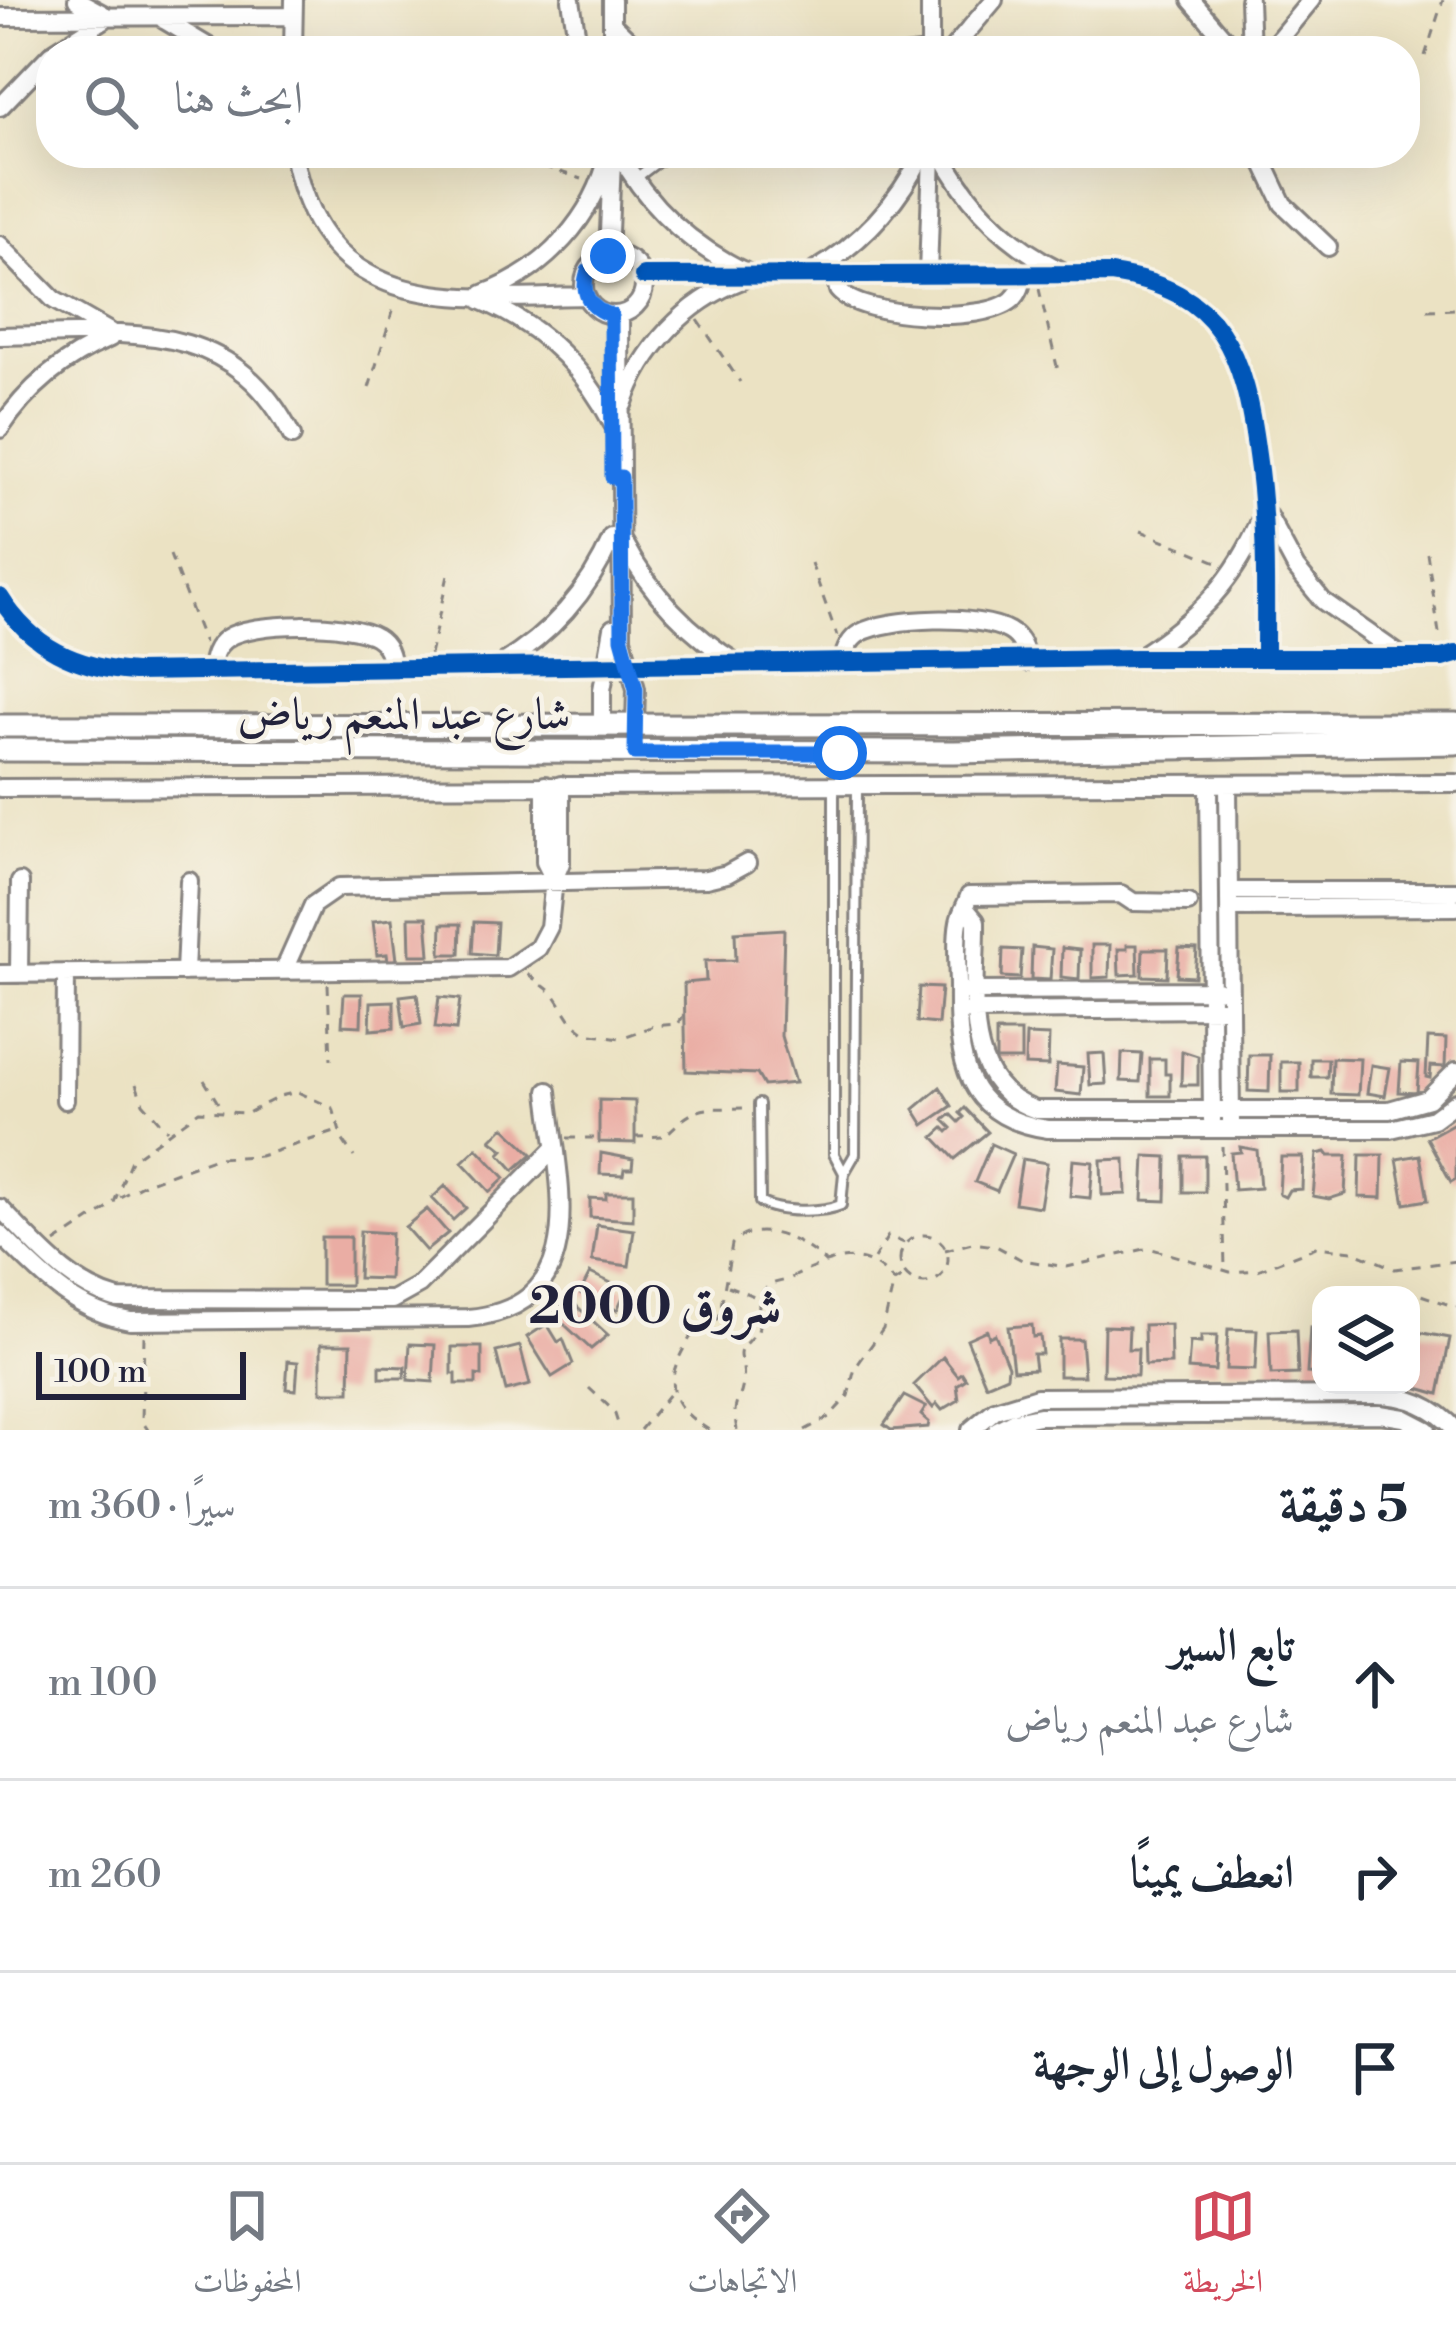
<!DOCTYPE html>
<html lang="ar">
<meta charset="utf-8">
<style>
:root{--surface:#fff;--page:#f2f2f3;--text:#1f2937;--muted:#747a83;--line:#e0e1e3;--accent:#d1495b}
body{margin:0;font-family:"Libre Bodoni",Amiri,serif;background:var(--page);color:var(--text);direction:rtl}
.controls{position:absolute;right:36px;bottom:36px;display:grid;overflow:hidden;border-radius:24px;box-shadow:0 12px 48px #0002}
.controls button{width:108px;height:108px;display:grid;place-items:center;padding:0;border:0;border-bottom:3px solid var(--line);background:var(--surface);color:var(--text);font:60px sans-serif}
.scale{position:absolute;left:36px;bottom:30px;width:210px;box-sizing:border-box;padding-left:12px;border:6px solid #22223b;border-top:0;font-size:33px;line-height:42px;white-space:nowrap;color:#22223b;-webkit-text-stroke:9px #f7f3e8;paint-order:stroke}
.stop{position:absolute;width:36px;height:36px;margin:-27px;border:9px solid #1a73e8;border-radius:50%;background:#fff}
.stop.end{background:#1a73e8;border-color:#fff;box-shadow:0 3px 12px #0008}
.list{margin:0;padding:0;list-style:none}
h2{display:flex;justify-content:space-between;align-items:center;height:156px;margin:0;padding:0 48px;font-size:51px}
h2 small{font-size:39px;font-weight:400;color:var(--muted)}
.list li{display:grid;grid-template-columns:78px 1fr auto;gap:36px;align-items:center;box-sizing:border-box;height:192px;padding:0 48px;border-top:3px solid var(--line)}
.list b{display:block;font-size:45px;white-space:nowrap}
.list p{margin:0;font-size:39px;white-space:nowrap;color:var(--muted)}
.list em{font-size:39px;font-style:normal;color:var(--muted)}
.icon{flex:none;width:66px;height:66px;fill:none;stroke:currentColor;stroke-width:2;stroke-linecap:round;stroke-linejoin:round}
.map{position:relative;flex:none;width:1456px;height:1430px;overflow:hidden;direction:ltr}
.search{position:absolute;background:var(--surface);box-shadow:0 12px 48px #0002;left:36px;right:36px;top:36px;height:132px;display:flex;align-items:center;gap:30px;box-sizing:border-box;padding:0 42px;border-radius:48px;color:var(--muted);font-size:45px}
.sheet{height:732px;background:var(--surface)}
nav{display:flex;justify-content:space-around;align-items:center;box-sizing:border-box;height:168px;border-top:3px solid var(--line);background:var(--surface);font-size:33px;color:var(--muted)}
nav a{display:grid;justify-items:center;gap:6px}
nav .on{color:var(--accent)}
.map>svg:first-child{display:block}
.building{fill:#eaada4}
.lines{fill:none;stroke-linecap:round;stroke-linejoin:round}
.service-casing{stroke:#86827f;stroke-width:14}
.minor-casing{stroke:#86827f;stroke-width:22}
.tertiary-casing{stroke:#86827f;stroke-width:27}
.path{stroke:#86827f;stroke-width:3;stroke-dasharray:9 9;stroke-linecap:butt}
.service{stroke:#fff;stroke-width:8}
.minor{stroke:#fff;stroke-width:16}
.tertiary{stroke:#fff;stroke-width:21}
.cycleway-casing{stroke:#f7f3e8;stroke-width:26}
.cycleway{stroke:#0057b8;stroke-width:18}
.route{stroke:#1a73e8;stroke-width:15}
.labels{text-anchor:middle;stroke-width:9;stroke-linejoin:round;paint-order:stroke}
.street-label{font-size:45px;fill:#22223b;stroke:#f7f3e8}
.quarter-label{font-size:51px;font-weight:bold;fill:#22223b;stroke:#f7f3e8}
</style>
<div class="map">
<svg width="1456" height="1430" viewBox="0 0 1456 1430">
<rect width="100%" height="100%" fill="#f7f3e8"/>
<filter id="ink" filterUnits="userSpaceOnUse"><feTurbulence type="fractalNoise" baseFrequency=".00833" numOctaves="2"/><feDisplacementMap in="SourceGraphic" scale="24" xChannelSelector="R" yChannelSelector="G"/><feConvolveMatrix kernelMatrix="1 2 1 2 8 2 1 2 1" color-interpolation-filters="sRGB"/></filter>
<filter id="wash" filterUnits="userSpaceOnUse"><feTurbulence type="fractalNoise" baseFrequency=".004" numOctaves="4" result="noise"/><feDisplacementMap in="SourceGraphic" scale="48" xChannelSelector="R" yChannelSelector="G"/><feGaussianBlur stdDeviation="2.7" result="paint"/><feColorMatrix in="noise" values="0 0 0 0 0 0 0 0 0 0 0 0 0 0 0 0 0 1.4 0 .05"/><feComposite in="paint" operator="in"/></filter>
<g filter="url(#wash)">
<rect width="100%" height="100%" fill="#ebe2c3"/>
<g id="blocks">
<path class="building" d="M 409,917 L 427,917 L 430,955 L 410,955 Z
M 392,919 L 397,960 L 388,961 L 387,954 L 377,955 L 373,921 Z
M 474,922 L 497,923 L 495,955 L 472,953 Z
M 442,924 L 461,924 L 460,954 L 441,954 Z
M 784,929 L 781,1036 L 795,1083 L 764,1086 L 757,1074 L 686,1071 L 684,983 L 706,981 L 705,961 L 736,960 L 735,932 Z
M 1092,945 L 1110,945 L 1109,977 L 1092,978 Z
M 1127,945 L 1137,945 L 1138,974 L 1119,975 L 1118,949 L 1127,949 Z
M 1032,947 L 1052,949 L 1050,980 L 1031,979 Z
M 1062,948 L 1080,950 L 1079,979 L 1061,977 Z
M 1179,948 L 1197,949 L 1195,977 L 1177,976 Z
M 1003,949 L 1022,950 L 1020,978 L 1002,977 Z
M 1143,949 L 1168,949 L 1167,977 L 1142,976 Z
M 919,987 L 941,988 L 938,1024 L 917,1022 Z
M 344,994 L 362,994 L 361,1026 L 342,1025 Z
M 417,994 L 421,1024 L 404,1027 L 400,996 Z
M 439,997 L 460,999 L 456,1030 L 435,1028 Z
M 394,1001 L 394,1028 L 370,1030 L 371,1002 Z
M 996,1032 L 1021,1032 L 1021,1060 L 996,1060 Z
M 1026,1035 L 1049,1036 L 1048,1066 L 1025,1065 Z
M 1428,1038 L 1446,1039 L 1445,1067 L 1431,1066 L 1430,1078 L 1426,1077 Z
M 1182,1051 L 1198,1056 L 1198,1085 L 1181,1085 Z
M 1104,1053 L 1106,1084 L 1090,1085 L 1088,1054 Z
M 1122,1053 L 1142,1054 L 1140,1082 L 1121,1081 Z
M 1249,1055 L 1270,1055 L 1269,1092 L 1248,1091 Z
M 1332,1058 L 1360,1059 L 1358,1095 L 1331,1094 Z
M 1150,1059 L 1165,1059 L 1165,1074 L 1170,1074 L 1170,1096 L 1150,1096 Z
M 1311,1059 L 1328,1059 L 1327,1077 L 1311,1077 Z
M 1281,1062 L 1299,1062 L 1299,1092 L 1281,1092 Z
M 1401,1062 L 1419,1063 L 1417,1093 L 1399,1092 Z
M 1057,1065 L 1083,1067 L 1081,1095 L 1055,1092 Z
M 1371,1065 L 1390,1068 L 1385,1096 L 1367,1093 Z
M 940,1087 L 952,1106 L 924,1125 L 914,1109 Z
M 599,1100 L 635,1101 L 635,1143 L 599,1142 Z
M 965,1108 L 988,1132 L 955,1159 L 934,1137 L 944,1128 L 948,1132 L 952,1128 L 944,1120 L 951,1114 L 959,1122 L 964,1117 L 960,1113 Z
M 1456,1122 L 1456,1179 L 1451,1182 L 1427,1138 Z
M 504,1127 L 532,1154 L 514,1170 L 500,1154 L 504,1150 L 491,1140 Z
M 991,1144 L 1013,1154 L 997,1191 L 975,1182 Z
M 1240,1147 L 1257,1150 L 1260,1188 L 1234,1190 L 1231,1153 L 1241,1152 Z
M 477,1148 L 505,1178 L 490,1192 L 462,1162 Z
M 1326,1152 L 1329,1156 L 1347,1156 L 1345,1194 L 1329,1199 L 1313,1196 L 1317,1154 Z
M 601,1153 L 633,1159 L 632,1169 L 624,1169 L 623,1175 L 600,1174 Z
M 1360,1155 L 1383,1155 L 1382,1198 L 1359,1197 Z
M 1420,1155 L 1428,1200 L 1405,1204 L 1397,1159 Z
M 1145,1156 L 1167,1157 L 1166,1201 L 1143,1200 Z
M 1183,1156 L 1205,1156 L 1205,1192 L 1183,1192 Z
M 1281,1157 L 1303,1157 L 1302,1189 L 1289,1190 L 1285,1197 L 1279,1194 Z
M 1022,1159 L 1047,1163 L 1040,1207 L 1015,1203 Z
M 1125,1159 L 1126,1194 L 1102,1195 L 1101,1160 Z
M 1073,1160 L 1093,1162 L 1090,1198 L 1070,1196 Z
M 445,1186 L 466,1208 L 453,1220 L 432,1198 Z
M 606,1193 L 633,1193 L 633,1220 L 590,1217 L 590,1198 L 606,1199 Z
M 427,1209 L 448,1233 L 426,1251 L 405,1227 Z
M 597,1225 L 634,1230 L 629,1266 L 592,1261 Z
M 360,1231 L 391,1233 L 389,1279 L 358,1278 Z
M 321,1237 L 350,1237 L 350,1285 L 321,1285 Z
M 590,1273 L 626,1290 L 617,1310 L 580,1293 Z
M 568,1298 L 608,1335 L 591,1349 L 553,1314 Z
M 547,1324 L 558,1342 L 563,1339 L 573,1364 L 552,1377 L 527,1337 Z
M 1170,1324 L 1171,1364 L 1145,1365 L 1144,1325 Z
M 1032,1325 L 1033,1337 L 1040,1336 L 1042,1354 L 1033,1354 L 1035,1369 L 1013,1370 L 1008,1327 Z
M 1104,1326 L 1129,1327 L 1128,1349 L 1138,1349 L 1137,1376 L 1103,1375 Z
M 1310,1327 L 1321,1328 L 1321,1374 L 1307,1373 Z
M 1228,1329 L 1257,1330 L 1255,1370 L 1226,1369 Z
M 987,1330 L 989,1337 L 995,1334 L 1008,1366 L 1007,1376 L 986,1385 L 967,1339 Z
M 1296,1330 L 1298,1374 L 1271,1375 L 1269,1331 Z
M 1412,1331 L 1450,1338 L 1439,1394 L 1411,1386 Z
M 1201,1336 L 1217,1336 L 1215,1371 L 1188,1369 L 1190,1342 L 1201,1343 Z
M 1059,1339 L 1081,1339 L 1084,1376 L 1059,1376 Z
M 321,1344 L 351,1344 L 350,1392 L 321,1392 Z
M 410,1344 L 435,1345 L 433,1382 L 408,1380 Z
M 520,1346 L 530,1385 L 506,1391 L 496,1352 Z
M 452,1347 L 482,1347 L 482,1376 L 476,1375 L 476,1384 L 456,1384 L 456,1374 L 452,1374 Z
M 943,1357 L 958,1376 L 962,1373 L 966,1379 L 957,1385 L 959,1400 L 942,1410 L 937,1404 L 933,1408 L 914,1385 Z
M 288,1361 L 298,1362 L 296,1390 L 286,1389 Z
M 380,1366 L 405,1367 L 404,1378 L 380,1378 Z
M 904,1396 L 926,1407 L 921,1415 L 929,1422 L 928,1427 L 891,1430 L 884,1425 Z"/>
</g>
</g>
<g filter="url(#ink)">
<use href="#blocks" fill-opacity="0" stroke="#86827f" stroke-width="3"/>
<g class="lines">
<g class="service-casing">
<path id="service" d="M 613,19 L 646,51
M 905,51 L 927,48
M 636,178 L 668,154
M 834,788 L 834,1154 L 844,1173
M 759,1104 L 760,1202 C 777,1213 822,1213 841,1205 L 844,1173 L 855,1154 L 857,787"/>
</g>
<g class="minor-casing">
<path id="minor" d="M 77,0 L 103,14
M 571,0 L 579,51
M 612,0 L 612,51
M 930,0 L 930,51
M 1191,0 L 1235,51
M 1249,0 L 1251,51
M 0,17 L 293,16
M 164,20 L 216,51
M 55,51 L 105,19
M 293,51 L 294,0
M 951,51 L 994,0
M 1269,51 L 1311,0
M 0,107 L 51,54
M 293,153 C 323,319 457,298 586,296
M 619,153 C 648,207 693,247 748,273
M 941,153 C 969,206 1008,245 1062,271
M 1259,153 L 1283,204 L 1328,247
M 0,245 L 54,300 L 110,332
M584 285a30 30 0 1 1 60 0a30 30 0 1 1-60 0Z
M 608,256 L 612,160
M 811,273 C 861,244 897,205 923,153
M 835,275 L 838,290 C 861,318 984,324 1012,300 C 1020,293 1022,285 1023,274
M 928,275 L 932,153
M 643,276 L 1111,274 C 1223,290 1244,355 1257,455 C 1267,523 1265,590 1265,658
M 483,294 C 545,271 594,218 609,153
M 480,300 C 540,324 583,366 612,423
M 620,315 L 622,638 L 636,689 L 635,725
M 0,336 C 118,335 230,312 292,436
M 623,405 C 642,348 686,302 742,280
M 0,429 C 27,388 65,357 110,338
M 1268,516 L 1296,568 L 1323,601 L 1400,655
M 623,542 C 651,595 689,634 740,665
M 0,597 C 31,647 76,668 134,672 L 1137,658 L 1442,658 L 1456,654
M 1140,656 C 1198,619 1236,580 1262,516
M 842,664 C 844,652 848,640 860,633 C 888,617 981,614 1009,631 C 1021,638 1025,649 1027,662
M 500,665 C 552,634 588,593 612,538
M 211,671 C 212,658 215,646 227,638 C 252,621 350,621 376,637 C 388,644 391,656 392,669
M 602,725 L 602,690 L 613,628
M 545,785 L 545,862 L 554,880
M 1209,785 L 1212,1120
M 1228,785 L 1231,1122
M 0,788 L 1456,783
M 1229,891 L 1456,891
M 1188,903 L 1133,902 L 1121,894 L 969,896 C 966,905 961,912 959,922 C 955,942 958,967 958,988 C 957,1059 964,1118 1048,1129 L 1391,1129 L 1433,1119 L 1456,1102
M 1229,908 L 1456,907
M 966,909 L 976,921 C 977,987 957,1084 1036,1110 L 1389,1110 L 1428,1099 L 1456,1071
M 284,970 L 313,905 L 339,887 L 706,879 L 727,874 L 747,863
M 185,972 L 189,881
M 0,974 L 508,968 L 538,948 L 549,927 L 554,880 L 561,863 L 561,785
M 19,974 L 20,882
M 967,991 L 1217,990
M 971,1011 L 1221,1009
M 65,1100 L 66,973
M 0,1208 C 36,1244 67,1285 118,1299 L 392,1300 L 419,1285 L 554,1149
M 0,1234 C 40,1273 72,1311 130,1321 L 468,1318 C 596,1306 557,1179 548,1091
M 971,1430 L 995,1410 L 1037,1397 L 1376,1395 C 1408,1395 1434,1406 1456,1430
M 997,1430 L 1014,1421 L 1039,1416 L 1380,1414 L 1404,1418 L 1427,1430"/>
</g>
<g class="tertiary-casing">
<path id="tertiary" d="M 0,726 L 1456,724
M 0,750 L 954,752 L 1456,743"/>
</g>
<path class="path" d="M 1425,56 L 1443,0
M 509,155 L 582,179
M 1039,289 L 1059,375
M 1427,310 L 1456,309
M 698,320 L 740,382
M 369,388 L 395,304
M 1141,531 L 1217,562
M 1427,553 L 1440,640
M 170,555 L 204,643
M 811,563 L 837,636
M 430,655 L 449,571
M 528,974 L 554,994 L 572,1022 L 586,1033 L 621,1038 L 654,1026 L 678,1024 L 684,1015
M 328,984 L 331,1060
M 204,1080 L 221,1108
M 136,1084 L 143,1103 L 167,1130
M 635,1137 L 665,1136 C 697,1103 704,1109 748,1108
M 567,1138 L 599,1138
M 1222,1146 L 1225,1269
M 120,1197 L 144,1184 L 215,1158 L 260,1156 L 338,1131
M900 1259a24 24 0 1 1 48 0a24 24 0 1 1-48 0Z
M 55,1243 L 113,1205 L 131,1160 L 199,1111 L 248,1113 L 280,1096 L 298,1092 L 333,1108 L 342,1139 L 354,1157
M 945,1250 L 972,1243 L 996,1246 L 1022,1260 L 1067,1267 L 1149,1248 L 1230,1272 L 1258,1270 L 1316,1247 L 1353,1251 L 1395,1269 L 1456,1261
M 874,1259 L 888,1236 L 904,1243
M 728,1286 L 759,1298
M 1356,1295 L 1356,1289 L 1418,1294 L 1456,1307
M 144,1336 L 142,1421 L 148,1430
M 589,1388 L 614,1411 L 620,1430
M 640,1430 L 669,1394
M 709,1430 C 655,1397 669,1371 698,1325 L 719,1318 L 732,1244 C 756,1217 805,1241 825,1262
M 737,1430 C 731,1398 740,1406 743,1383 C 747,1351 726,1361 758,1331 C 762,1316 753,1300 767,1287 C 774,1281 785,1282 793,1277 C 831,1259 863,1244 894,1282
M 805,1430 L 829,1417 L 848,1396 L 855,1368 L 883,1329 L 894,1282 L 906,1275"/>
<use href="#service" class="service"/>
<use href="#minor" class="minor"/>
<use href="#tertiary" class="tertiary"/>
<g class="cycleway-casing">
<path id="cycleway" d="M 643,276 L 1111,274 C 1223,290 1244,355 1257,455 C 1267,523 1265,590 1265,658
M 0,597 C 31,647 76,668 134,672 L 1137,658 L 1442,658 L 1456,654"/>
</g>
<use href="#cycleway" class="cycleway"/>
</g>
</g>
<g class="lines" filter="url(#ink)">
<path class="route" d="M 608,256 L 588,271 C 580,292 589,309 611,315 L 612,477 L 621,477 L 622,638 L 636,689 L 635,753 L 840,753"/>
</g>
<g class="labels">
<g class="street-label">
<text x="404" y="729">شارع عبد المنعم رياض</text>
</g>
<g class="quarter-label">
<text x="655" y="1323">شروق 2000</text>
</g>
</g>
</svg>
<div class="controls">
<button><svg class="icon" aria-label="layers" viewBox="0 0 24 24"><path d="M12 4l9 5-9 5-9-5zM3 14l9 5 9-5"/></svg></button>
</div>
<div class="scale">100 m</div>
<div class="stop" style="left:840px;top:753px"></div>
<div class="stop end" style="left:608px;top:256px"></div>
<div class="search"><svg class="icon" aria-label="search" viewBox="0 0 24 24"><circle cx="10" cy="10" r="6"/><path d="M15 15l6 6"/></svg>ابحث هنا</div>
</div>
<section class="sheet">
<h2>5 دقيقة<small>سيرًا · 360 m</small></h2>
<ul class="list">
<li><svg class="icon" aria-label="ahead" viewBox="0 0 24 24"><path d="M12 20V5M6 11l6-6 6 6"/></svg><div><b>تابع السير</b><p>شارع عبد المنعم رياض</p></div><em>100 m</em></li>
<li><svg class="icon" aria-label="right" viewBox="0 0 24 24"><path d="M7 20v-9h11M14 6l5 5-5 5"/></svg><div><b>انعطف يمينًا</b></div><em>260 m</em></li>
<li><svg class="icon" aria-label="arrive" viewBox="0 0 24 24"><path d="M6 21V4h12l-3 4 3 4H6"/></svg><div><b>الوصول إلى الوجهة</b></div></li>
</ul>
</section>
<nav>
<a class="on"><svg class="icon" aria-label="map" viewBox="0 0 24 24"><path d="M3 6l6-2 6 2 6-2v14l-6 2-6-2-6 2zM9 4v14M15 6v14"/></svg>الخريطة</a>
<a><svg class="icon" aria-label="directions" viewBox="0 0 24 24"><path d="M12 3l9 9-9 9-9-9zM9 14v-3h6M13 9l2 2-2 2"/></svg>الاتجاهات</a>
<a><svg class="icon" aria-label="saved" viewBox="0 0 24 24"><path d="M7 4h10v16l-5-4-5 4z"/></svg>المحفوظات</a>
</nav>
